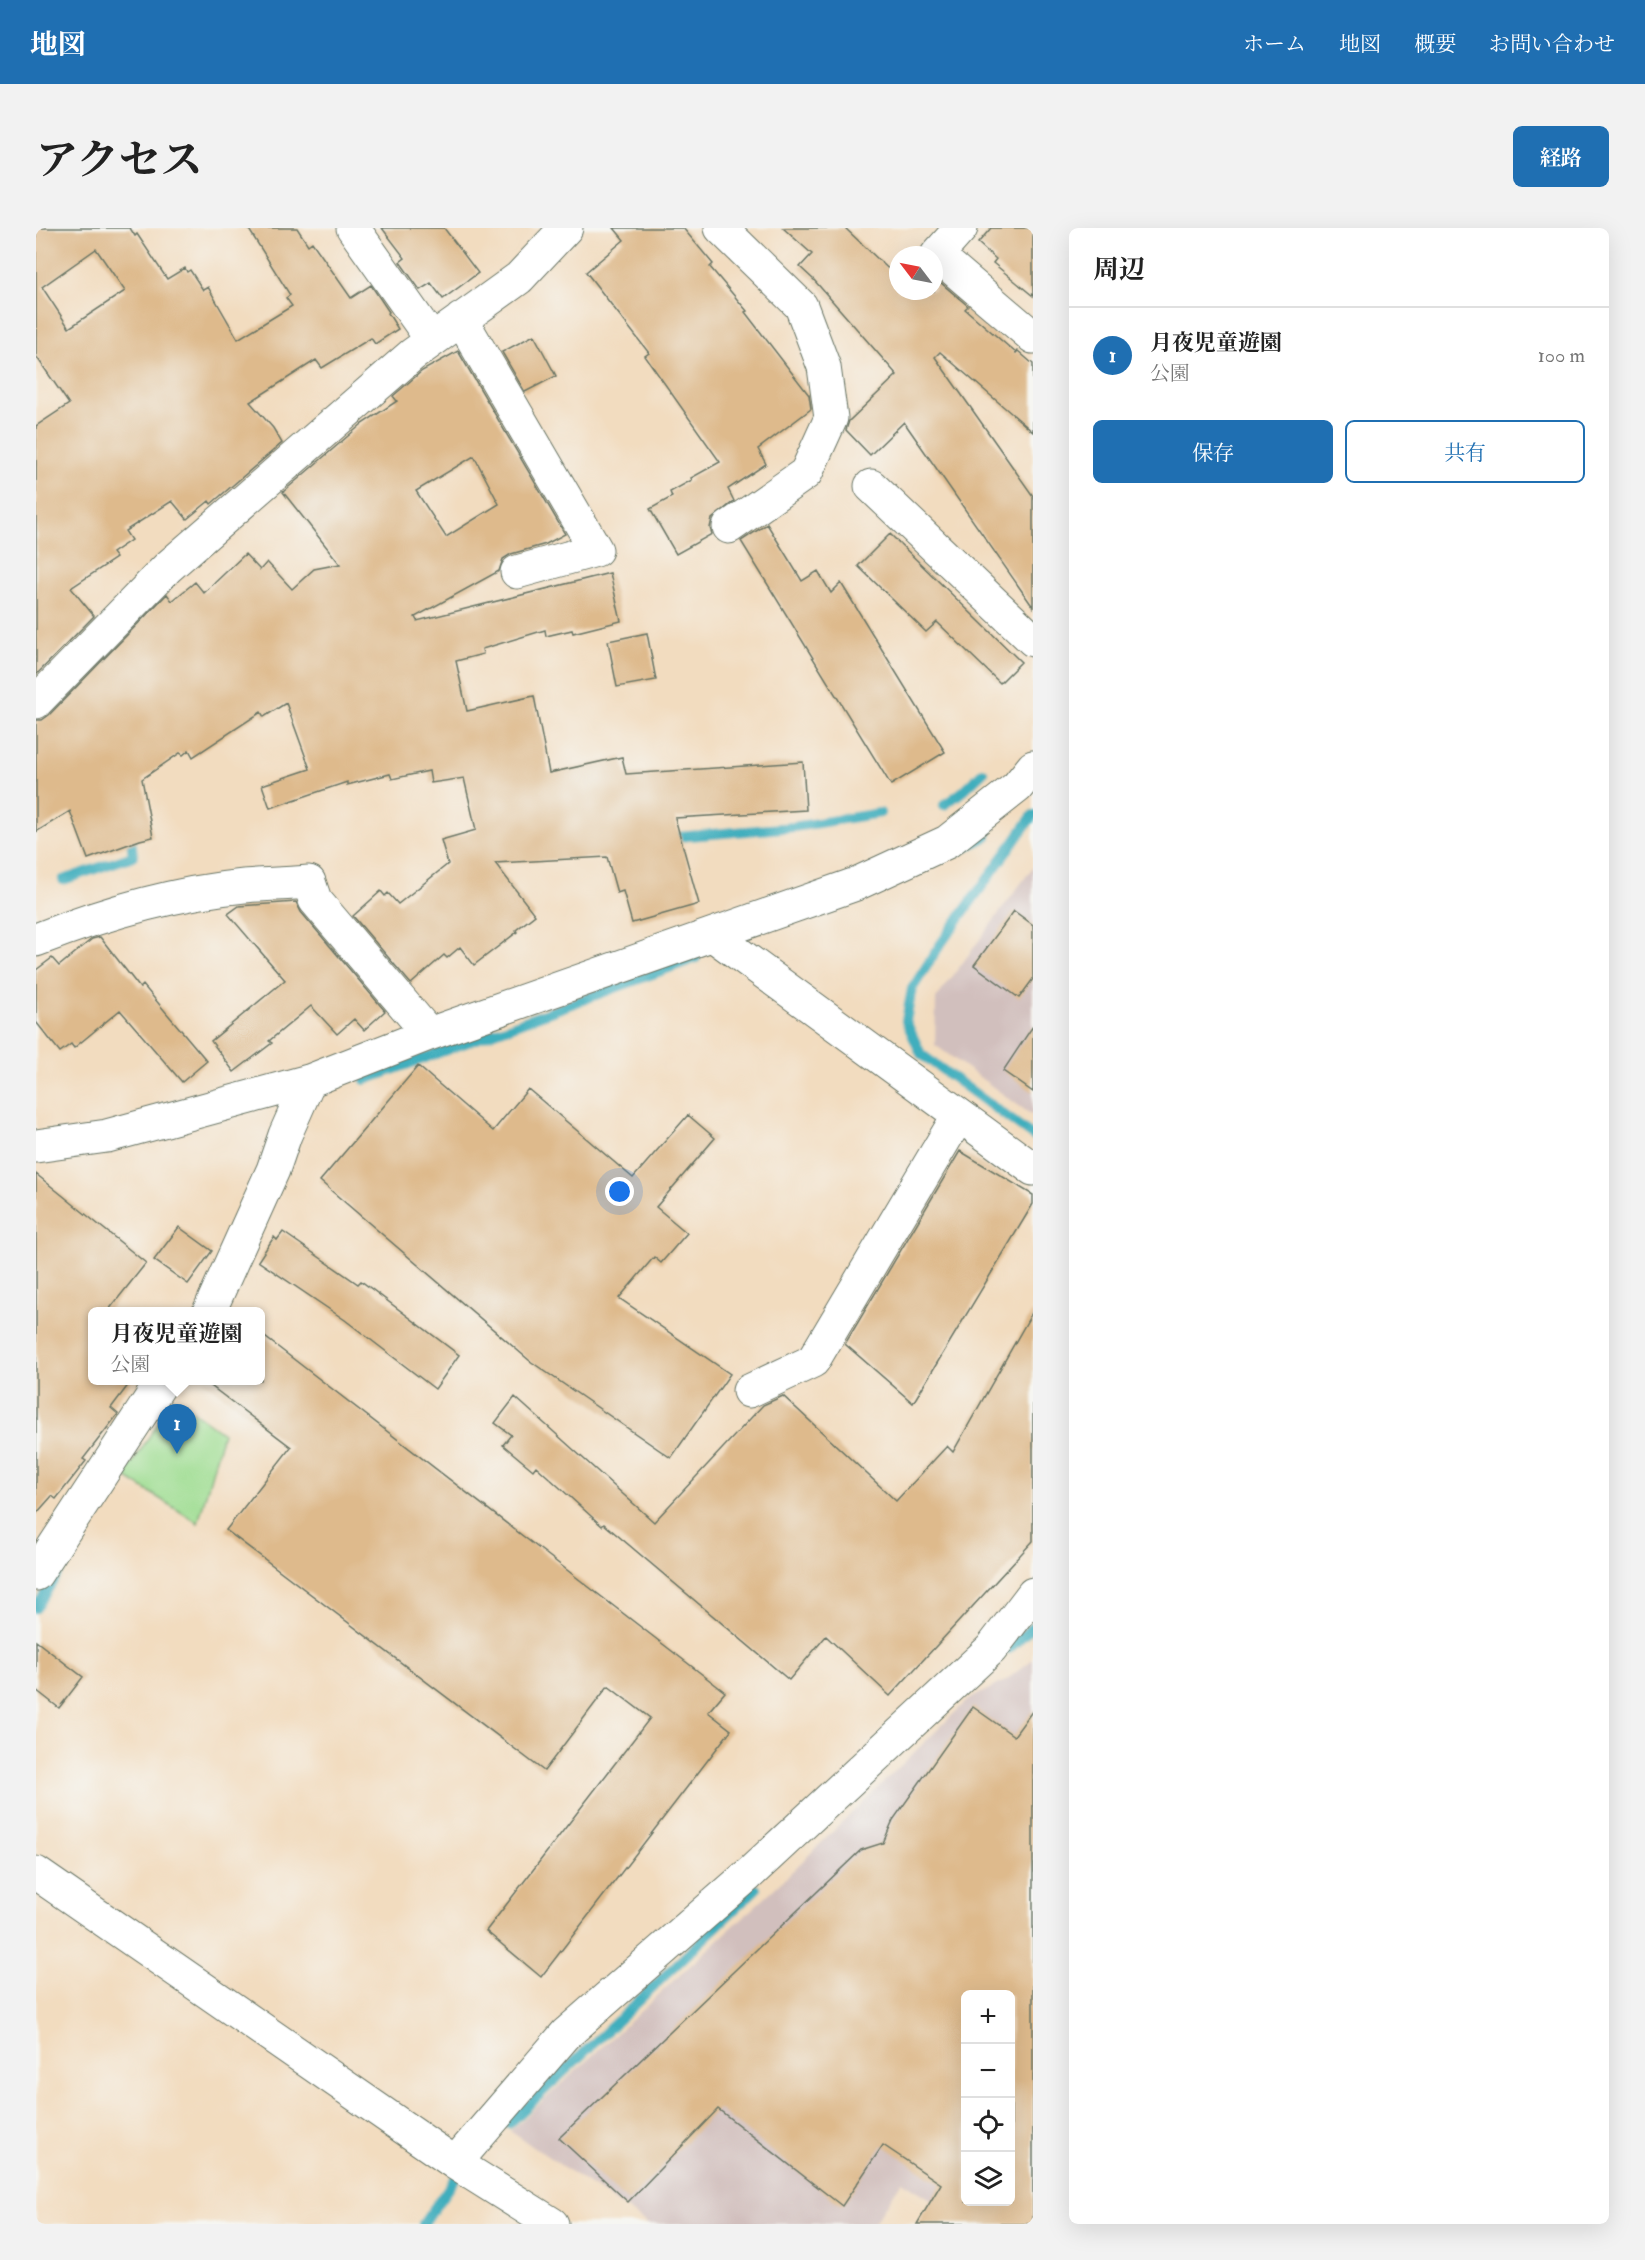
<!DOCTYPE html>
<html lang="ja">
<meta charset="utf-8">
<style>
:root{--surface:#fff;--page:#f2f2f2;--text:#222;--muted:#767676;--line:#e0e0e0;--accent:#1f6fb2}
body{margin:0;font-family:"IM FELL Double Pica","Noto Serif JP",serif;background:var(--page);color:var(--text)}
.controls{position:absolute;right:18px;bottom:18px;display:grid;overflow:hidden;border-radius:9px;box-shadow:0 6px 24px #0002}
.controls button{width:54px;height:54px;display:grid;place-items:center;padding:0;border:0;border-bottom:2px solid var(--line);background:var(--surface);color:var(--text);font:30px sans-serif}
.compass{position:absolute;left:853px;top:18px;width:54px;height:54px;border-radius:50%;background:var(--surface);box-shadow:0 6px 24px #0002;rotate:302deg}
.you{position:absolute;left:584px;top:964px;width:21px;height:21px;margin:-15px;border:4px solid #fff;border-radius:50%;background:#1a73e8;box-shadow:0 0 0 9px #1a73e833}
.badge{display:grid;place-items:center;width:39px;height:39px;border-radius:50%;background:var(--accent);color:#fff;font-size:20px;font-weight:700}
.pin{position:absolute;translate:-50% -50px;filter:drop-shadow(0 2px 3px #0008)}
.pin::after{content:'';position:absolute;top:32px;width:21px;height:18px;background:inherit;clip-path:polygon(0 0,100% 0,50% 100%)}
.popup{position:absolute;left:52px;top:1079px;width:177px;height:78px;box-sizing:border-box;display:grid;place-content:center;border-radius:9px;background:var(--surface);filter:drop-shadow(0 2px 4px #0005);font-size:20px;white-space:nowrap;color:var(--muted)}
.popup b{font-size:22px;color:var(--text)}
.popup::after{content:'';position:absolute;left:50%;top:100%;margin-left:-12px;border:12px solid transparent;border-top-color:var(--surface)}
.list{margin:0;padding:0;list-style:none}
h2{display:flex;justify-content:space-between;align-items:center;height:78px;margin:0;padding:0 24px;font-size:26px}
h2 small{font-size:20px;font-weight:400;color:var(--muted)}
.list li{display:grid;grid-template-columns:39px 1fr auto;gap:18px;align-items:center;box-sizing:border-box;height:96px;padding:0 24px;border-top:2px solid var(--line)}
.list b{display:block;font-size:22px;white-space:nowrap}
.list p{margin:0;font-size:20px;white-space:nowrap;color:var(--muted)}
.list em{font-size:20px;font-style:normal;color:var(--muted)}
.actions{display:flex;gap:12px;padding:18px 24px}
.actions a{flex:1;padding:14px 0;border:2px solid var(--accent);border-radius:9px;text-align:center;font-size:21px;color:var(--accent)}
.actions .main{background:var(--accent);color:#fff}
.icon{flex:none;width:33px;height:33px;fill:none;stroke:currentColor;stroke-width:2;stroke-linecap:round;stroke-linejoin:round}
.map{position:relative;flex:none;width:997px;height:1996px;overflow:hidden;border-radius:9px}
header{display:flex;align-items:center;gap:36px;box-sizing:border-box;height:84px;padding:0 30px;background:var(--accent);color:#fff}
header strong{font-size:28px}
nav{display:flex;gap:33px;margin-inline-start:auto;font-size:21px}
.intro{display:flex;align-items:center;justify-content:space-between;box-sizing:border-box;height:144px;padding:0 36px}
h1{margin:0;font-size:42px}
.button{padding:15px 27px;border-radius:9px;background:var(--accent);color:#fff;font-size:21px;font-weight:700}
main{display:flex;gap:36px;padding:0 36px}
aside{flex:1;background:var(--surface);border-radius:9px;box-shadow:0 6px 24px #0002}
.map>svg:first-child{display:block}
.industrial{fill:#d1bfbd;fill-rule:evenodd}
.green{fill:#9edd91;stroke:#5e8d62;stroke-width:1.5}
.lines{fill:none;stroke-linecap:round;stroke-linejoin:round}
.stream{stroke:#40aebd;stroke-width:10}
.building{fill:#deba8c;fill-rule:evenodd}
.minor-casing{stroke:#697565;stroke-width:35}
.minor{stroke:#fff;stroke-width:33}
</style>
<header>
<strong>地図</strong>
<nav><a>ホーム</a><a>地図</a><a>概要</a><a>お問い合わせ</a></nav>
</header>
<div class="intro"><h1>アクセス</h1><a class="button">経路</a></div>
<main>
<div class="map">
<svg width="997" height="1996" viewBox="0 0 997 1996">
<rect width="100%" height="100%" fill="#f6f6f2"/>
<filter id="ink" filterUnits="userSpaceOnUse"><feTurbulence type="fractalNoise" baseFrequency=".0167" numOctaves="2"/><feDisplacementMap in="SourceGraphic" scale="12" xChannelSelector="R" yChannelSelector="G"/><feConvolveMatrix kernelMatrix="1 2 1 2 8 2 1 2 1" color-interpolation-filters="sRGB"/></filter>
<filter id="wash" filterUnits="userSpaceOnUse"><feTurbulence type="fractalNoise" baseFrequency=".008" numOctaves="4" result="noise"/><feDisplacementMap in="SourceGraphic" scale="24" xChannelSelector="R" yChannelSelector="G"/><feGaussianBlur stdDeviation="1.35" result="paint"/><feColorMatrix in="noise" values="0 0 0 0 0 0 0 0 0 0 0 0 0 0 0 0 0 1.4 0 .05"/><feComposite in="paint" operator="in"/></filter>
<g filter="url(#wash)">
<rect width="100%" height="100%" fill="#f2dcbf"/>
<path class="industrial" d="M 997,639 L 997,888 L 899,817 L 900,771 Z
M 997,1431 L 997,1996 L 935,1996 L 866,1953 L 837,1996 L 612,1996 L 474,1903 L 741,1658 L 932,1472 L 969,1453 ZM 930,1766 L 975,1766 L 975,1974 L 930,1974 Z"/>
<path class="green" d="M 138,1170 L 187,1205 L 162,1295 L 88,1248 Z"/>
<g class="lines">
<path class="stream" d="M 908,577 L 926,564 L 947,544
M 997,587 L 904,717 L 876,761 L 870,793 L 885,826 L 997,908
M 630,610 L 757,599 L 844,585
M 922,623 L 951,608
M 27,652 L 97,628 L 94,602
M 329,852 L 660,730
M 0,1380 L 78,1256
M 973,1421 L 997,1398
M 473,1896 L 720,1661
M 387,1996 L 425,1942"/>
</g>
<g id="blocks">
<path class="building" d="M 0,0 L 94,0 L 99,8 L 101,6 L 131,51 L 149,40 L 151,44 L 154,42 L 167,62 L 172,59 L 202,111 L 256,78 L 250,70 L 254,67 L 212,0 L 261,0 L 272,17 L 276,14 L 315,70 L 335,57 L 353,84 L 352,85 L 362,101 L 339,116 L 335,110 L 286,140 L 280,132 L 214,174 L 237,200 L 246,215 L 175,276 L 173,273 L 151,291 L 136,273 L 89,303 L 95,312 L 76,325 L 80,330 L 35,360 L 58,388 L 0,447 L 0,198 L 33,176 L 0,128 ZM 60,21 L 89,63 L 33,100 L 6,59 Z
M 346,0 L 408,0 L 442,45 L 407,71 L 395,55 L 384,62 L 364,34 L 369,30 Z
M 578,0 L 647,0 L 677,36 L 674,39 L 711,83 L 709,84 L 773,167 L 775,181 L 722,221 L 730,236 L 692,261 L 698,273 L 676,291 L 674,300 L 676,306 L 640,326 L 614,281 L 636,269 L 634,264 L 656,252 L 655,250 L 684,234 L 609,128 L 613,125 L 550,44 L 588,12 Z
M 747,0 L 809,0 L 862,50 L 862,63 L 898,63 L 898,49 L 932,78 L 929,81 L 980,125 L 982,123 L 997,136 L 997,204 L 904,124 L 899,129 L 997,268 L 997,379 L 868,194 L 834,227 L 810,202 L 813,193 L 861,147 L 778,52 L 764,39 L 776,26 Z
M 955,0 L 997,0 L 997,68 L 957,35 L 960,31 L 942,15 Z
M 498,107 L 520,148 L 489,164 L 466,124 Z
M 422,123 L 529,306 L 510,316 L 475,326 L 467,331 L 463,343 L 379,389 L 381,393 L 574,345 L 585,393 L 537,405 L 536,402 L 510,408 L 509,402 L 446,421 L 447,426 L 420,433 L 431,483 L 498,468 L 513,545 L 586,529 L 590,546 L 767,534 L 770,582 L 639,590 L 663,676 L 596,695 L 587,663 L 581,665 L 571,629 L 459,635 L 499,687 L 480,702 L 481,704 L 438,737 L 424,719 L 411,730 L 408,727 L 375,756 L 317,688 L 345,663 L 349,668 L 352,665 L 362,676 L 412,636 L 405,612 L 440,602 L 428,550 L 395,555 L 393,543 L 356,551 L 354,546 L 311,557 L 311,554 L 234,580 L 226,557 L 274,541 L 250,475 L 228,489 L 225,484 L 157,529 L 153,522 L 147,527 L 144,525 L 106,551 L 117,609 L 104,612 L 52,631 L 34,583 L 0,604 L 0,492 L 6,492 L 13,487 L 131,366 L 136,373 L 159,354 L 168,365 L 209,326 L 224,342 L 231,334 L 256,361 L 278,341 L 304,336 L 247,264 L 326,196 L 361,173 L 357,168 L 386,143 ZM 438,228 L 463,276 L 410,309 L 380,263 Z
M 731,296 L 766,353 L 782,343 L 795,365 L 805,355 L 909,524 L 855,557 L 705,313 Z
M 854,306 L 985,434 L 964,455 L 901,394 L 890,404 L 822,338 Z
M 611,405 L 620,452 L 581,459 L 572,413 Z
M 260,674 L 265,684 L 349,783 L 328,802 L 318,791 L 301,806 L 275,778 L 233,813 L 236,815 L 198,844 L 175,813 L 249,752 L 192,686 L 203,678 Z
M 978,683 L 997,697 L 997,751 L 983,770 L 938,737 Z
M 64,709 L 104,760 L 107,757 L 171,833 L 146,854 L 84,782 L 38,820 L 35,816 L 24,824 L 0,794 L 0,742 L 16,730 L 23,738 L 56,711 Z
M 997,798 L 997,864 L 967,843 Z
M 382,838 L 457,903 L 492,861 L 597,950 L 652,887 L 679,910 L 620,979 L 651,1005 L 625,1035 L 618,1029 L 583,1070 L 694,1146 L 635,1230 L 494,1133 L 284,953 Z
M 924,923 L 997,967 L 997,976 L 877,1175 L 809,1116 Z
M 0,946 L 110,1035 L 72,1083 L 57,1083 L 57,1152 L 96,1152 L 75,1180 L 82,1186 L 47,1231 L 50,1233 L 20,1271 L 16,1268 L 0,1286 Z
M 143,999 L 176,1023 L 152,1056 L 118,1032 Z
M 247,1004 L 322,1056 L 325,1053 L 423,1127 L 399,1161 L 309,1092 L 222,1033 L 238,1009 L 241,1012 Z
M 997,1083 L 997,1313 L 854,1468 L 790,1408 L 753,1452 L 568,1296 L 566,1298 L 500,1238 L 497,1242 L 467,1217 L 475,1207 L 459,1195 L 479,1169 L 618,1294 L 727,1177 L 747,1168 L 860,1273 L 911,1218 L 917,1224 Z
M 225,1106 L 689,1464 L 672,1484 L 695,1502 L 505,1749 L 450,1703 L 614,1490 L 572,1458 L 508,1543 L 190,1302 L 255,1219 L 167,1152 L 225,1152 Z
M 0,1413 L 47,1449 L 23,1480 L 0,1462 Z
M 937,1479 L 978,1508 L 997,1482 L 997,1996 L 881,1996 L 905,1956 L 847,1917 L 806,1978 L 682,1881 L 592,1974 L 523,1910 L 825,1622 L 847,1615 L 857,1592 ZM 930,1767 L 975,1767 L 975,1974 L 930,1974 Z"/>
</g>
</g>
<g filter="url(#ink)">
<use href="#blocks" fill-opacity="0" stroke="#697565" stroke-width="1.5"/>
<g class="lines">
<g class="minor-casing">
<path id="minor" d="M 317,0 L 396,112
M 685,0 L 765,78 L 788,139 L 795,190 L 770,245 L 693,299
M 925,0 L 901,27 L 997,109
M 425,91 L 560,322 L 481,344
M 835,258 L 997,412
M 0,474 L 132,339 L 376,127 L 483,50 L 530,0
M 677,707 L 997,941
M 0,712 C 66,686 137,665 208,658 C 230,656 251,656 273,654 L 279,672 L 393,806
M 0,918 L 71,908 L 273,853 L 393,806 L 820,656 L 911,614 L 981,559 L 997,539
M 173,1084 L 237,942 L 249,907 L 273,853
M 713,1163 L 777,1133 L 923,887
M 0,1346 L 127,1152
M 0,1645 L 419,1935 L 516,1996
M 419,1935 L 530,1806 L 712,1647 L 955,1421 L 997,1366"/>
</g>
<use href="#minor" class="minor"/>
</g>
</g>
</svg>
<div class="controls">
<button>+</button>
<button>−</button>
<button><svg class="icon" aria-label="locate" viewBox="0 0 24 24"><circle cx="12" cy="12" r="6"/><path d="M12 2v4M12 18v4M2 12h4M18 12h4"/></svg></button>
<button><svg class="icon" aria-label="layers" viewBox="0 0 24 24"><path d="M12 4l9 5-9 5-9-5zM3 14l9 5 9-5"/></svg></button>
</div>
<svg class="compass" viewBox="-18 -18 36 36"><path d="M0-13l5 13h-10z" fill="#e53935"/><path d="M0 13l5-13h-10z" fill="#767676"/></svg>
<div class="you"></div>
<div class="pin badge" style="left:141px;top:1226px">1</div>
<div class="popup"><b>月夜児童遊園</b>公園</div>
</div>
<aside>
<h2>周辺<small></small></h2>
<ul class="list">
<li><span class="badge">1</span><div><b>月夜児童遊園</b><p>公園</p></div><em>100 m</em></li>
</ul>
<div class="actions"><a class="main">保存</a><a>共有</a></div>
</aside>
</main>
